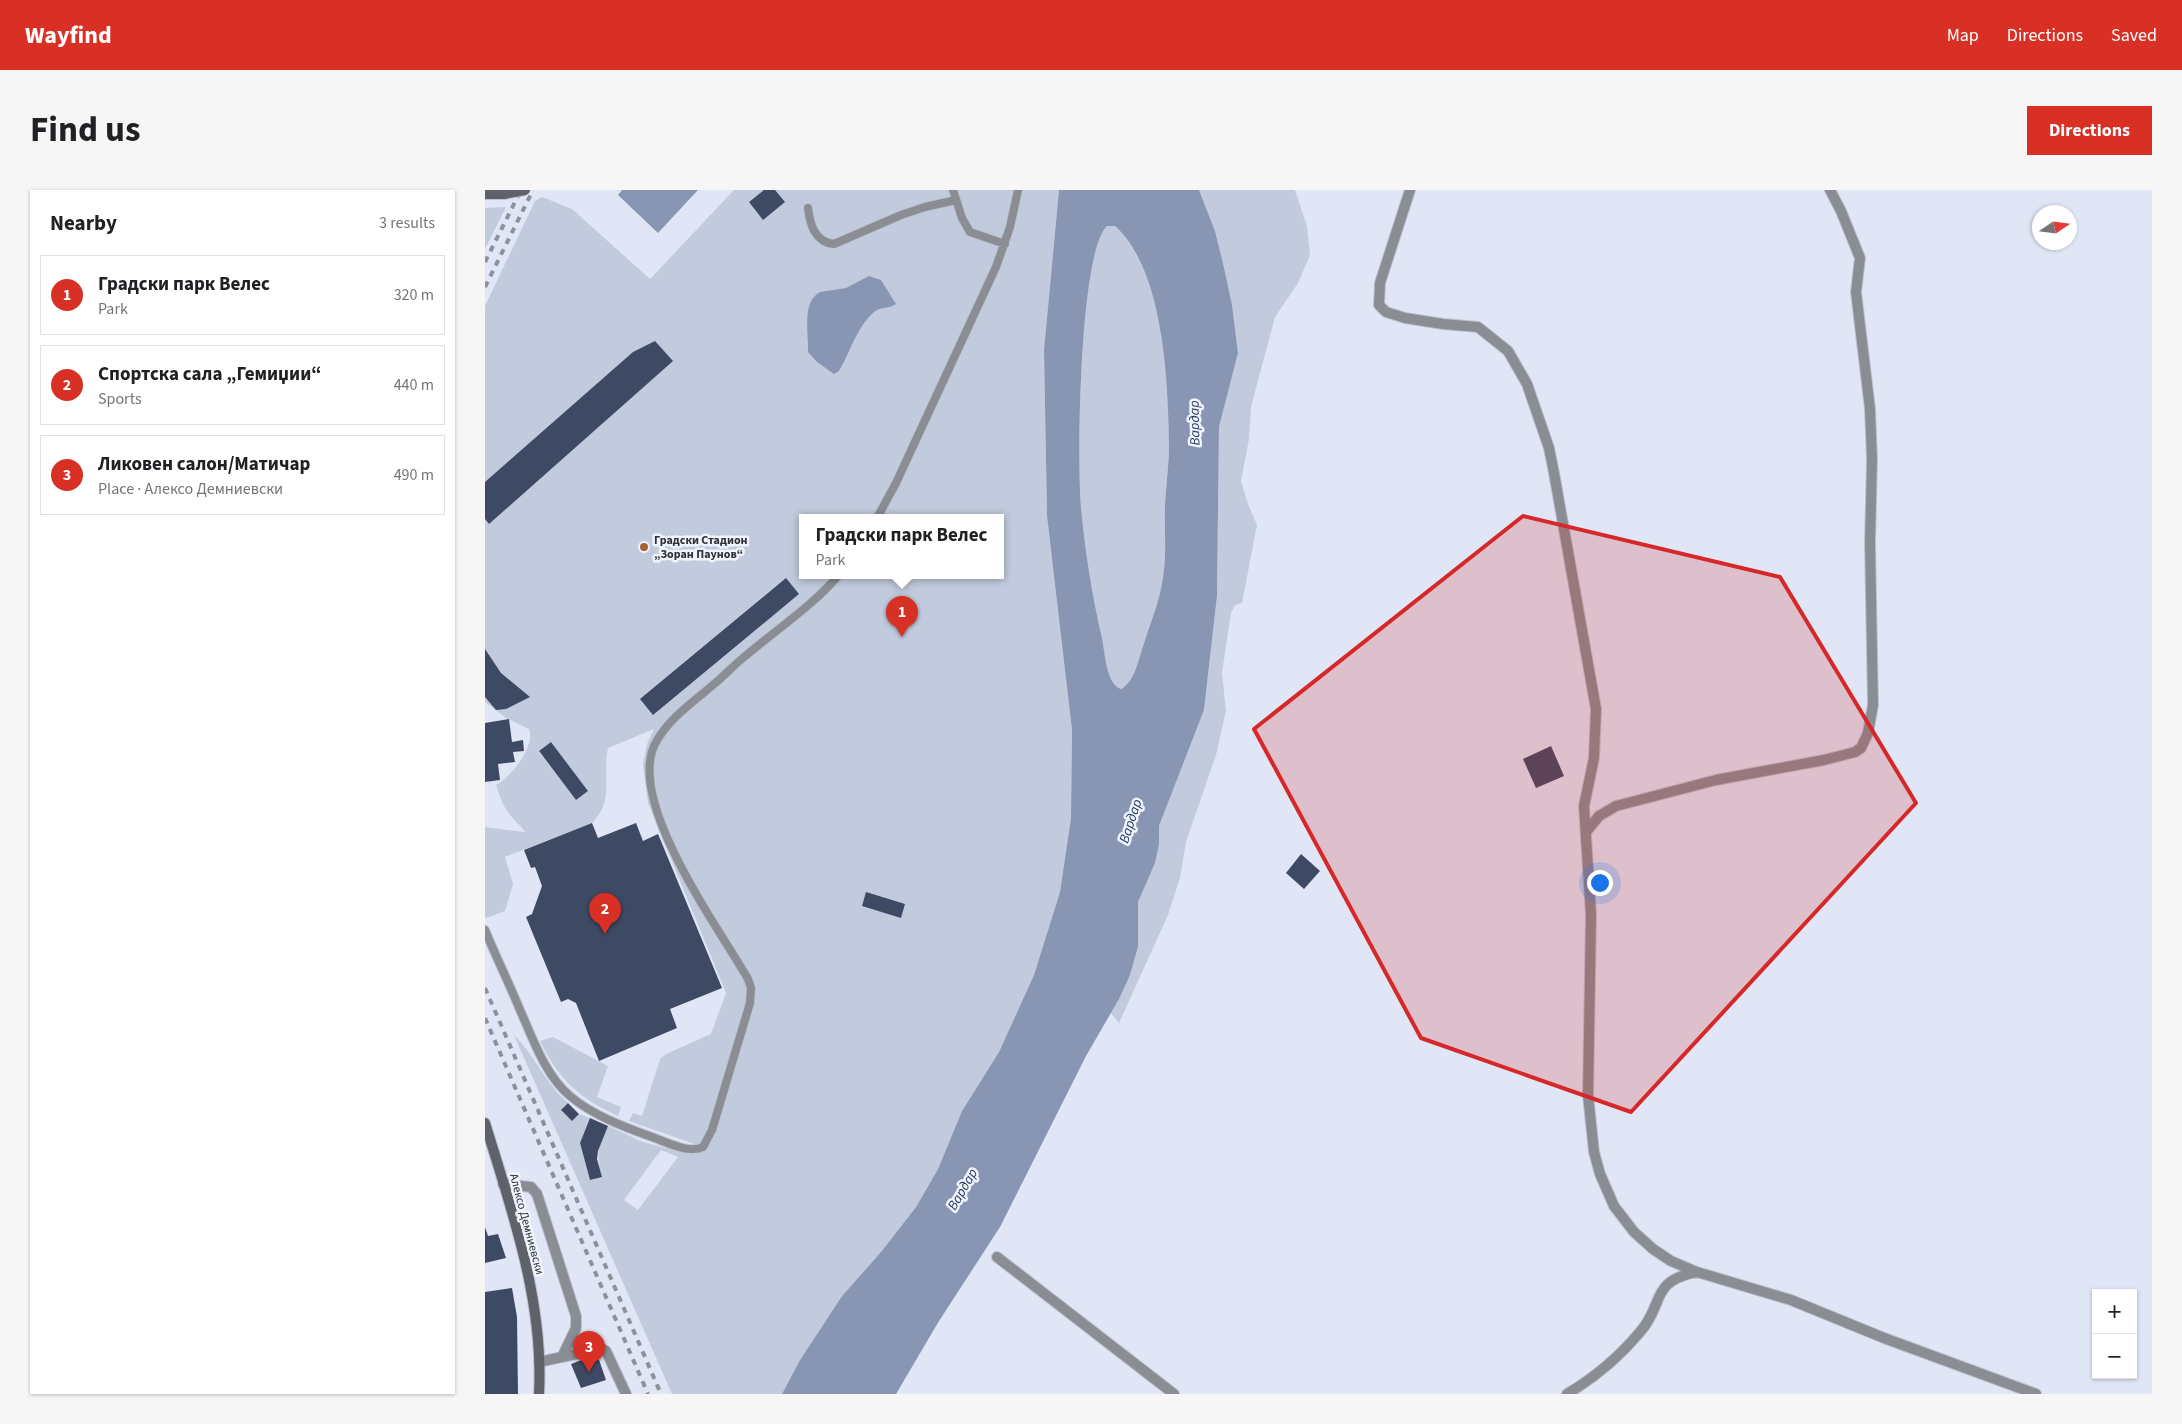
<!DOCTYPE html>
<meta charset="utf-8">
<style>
:root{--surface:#fff;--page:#f6f6f6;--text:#202124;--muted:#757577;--line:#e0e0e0;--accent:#d93025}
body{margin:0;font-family:"Source Sans 3",sans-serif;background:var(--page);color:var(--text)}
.controls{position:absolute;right:15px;bottom:15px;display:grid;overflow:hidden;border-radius:0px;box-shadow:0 1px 4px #0004}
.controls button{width:45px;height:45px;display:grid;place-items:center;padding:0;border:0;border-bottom:1px solid var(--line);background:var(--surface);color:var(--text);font:25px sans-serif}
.compass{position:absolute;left:1547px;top:15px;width:45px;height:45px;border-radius:50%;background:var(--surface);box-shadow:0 1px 4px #0004;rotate:77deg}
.you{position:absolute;left:1114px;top:692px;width:18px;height:18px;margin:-12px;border:4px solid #fff;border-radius:50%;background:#1a73e8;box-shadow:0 0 0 8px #1a73e833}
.badge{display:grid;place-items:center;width:32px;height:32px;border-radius:50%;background:var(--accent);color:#fff;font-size:16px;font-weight:700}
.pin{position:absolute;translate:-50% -41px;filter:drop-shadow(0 1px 2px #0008)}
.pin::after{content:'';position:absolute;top:26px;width:18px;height:15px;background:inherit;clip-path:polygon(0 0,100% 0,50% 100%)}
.popup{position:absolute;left:314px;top:324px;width:205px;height:65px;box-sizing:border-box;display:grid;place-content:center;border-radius:0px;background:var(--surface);filter:drop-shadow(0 1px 4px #0005);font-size:16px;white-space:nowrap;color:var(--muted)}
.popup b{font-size:19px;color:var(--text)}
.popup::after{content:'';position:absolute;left:50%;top:100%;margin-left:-10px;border:10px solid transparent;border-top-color:var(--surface)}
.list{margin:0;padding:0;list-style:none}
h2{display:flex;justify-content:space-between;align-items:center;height:65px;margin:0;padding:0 20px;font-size:21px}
h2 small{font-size:16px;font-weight:400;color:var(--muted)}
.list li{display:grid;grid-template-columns:32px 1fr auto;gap:15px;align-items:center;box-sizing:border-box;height:80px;margin:0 10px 10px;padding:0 10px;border:1px solid var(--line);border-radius:0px}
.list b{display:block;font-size:19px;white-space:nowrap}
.list p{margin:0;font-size:16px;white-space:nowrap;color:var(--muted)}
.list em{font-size:16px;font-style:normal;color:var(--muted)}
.map{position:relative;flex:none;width:1667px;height:1204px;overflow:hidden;border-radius:0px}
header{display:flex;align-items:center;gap:30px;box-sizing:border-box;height:70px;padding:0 25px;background:var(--accent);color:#fff}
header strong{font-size:24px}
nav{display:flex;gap:28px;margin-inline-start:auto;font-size:18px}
.intro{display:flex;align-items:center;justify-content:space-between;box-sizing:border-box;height:120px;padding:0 30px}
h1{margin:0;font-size:35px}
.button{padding:12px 22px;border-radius:0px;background:var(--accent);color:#fff;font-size:18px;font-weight:700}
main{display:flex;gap:30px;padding:0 30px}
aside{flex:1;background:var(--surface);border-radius:0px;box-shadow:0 1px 4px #0004}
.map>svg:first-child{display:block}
.green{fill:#c2cbde;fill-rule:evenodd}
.water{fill:#8996b3;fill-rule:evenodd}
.building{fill:#3e4a64}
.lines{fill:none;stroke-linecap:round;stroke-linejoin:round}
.lane-casing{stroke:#bcc2cf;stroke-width:10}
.street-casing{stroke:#bcc2cf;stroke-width:12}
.secondary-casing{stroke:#bcc2cf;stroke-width:12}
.lane{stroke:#8a8d93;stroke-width:8}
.street{stroke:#8a8d93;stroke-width:10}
.secondary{stroke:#5f626b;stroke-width:10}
.rail{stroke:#8d919c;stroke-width:4;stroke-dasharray:6 6;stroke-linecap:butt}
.secondary-bridge-casing{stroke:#bcc2cf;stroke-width:12;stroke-linecap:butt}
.secondary-bridge{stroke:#5f626b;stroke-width:10}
.marked{fill:#d62828;fill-opacity:0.2;stroke:#d62828;stroke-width:4;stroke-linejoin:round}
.poi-dot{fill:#a3622d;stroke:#f0f4fc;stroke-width:2}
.labels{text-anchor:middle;stroke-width:5;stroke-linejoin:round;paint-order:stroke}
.poi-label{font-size:12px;font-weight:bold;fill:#2e3136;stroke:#f0f4fc;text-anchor:start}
.street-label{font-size:12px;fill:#2e3136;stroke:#f0f4fc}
.water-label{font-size:14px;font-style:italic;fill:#263760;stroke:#f0f4fc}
</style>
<header>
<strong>Wayfind</strong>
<nav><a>Map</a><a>Directions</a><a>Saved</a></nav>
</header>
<div class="intro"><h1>Find us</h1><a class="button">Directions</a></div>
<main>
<aside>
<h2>Nearby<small>3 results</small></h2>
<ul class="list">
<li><span class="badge">1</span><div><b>Градски парк Велес</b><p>Park</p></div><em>320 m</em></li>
<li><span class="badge">2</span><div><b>Спортска сала „Гемиџии“</b><p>Sports</p></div><em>440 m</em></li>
<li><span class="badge">3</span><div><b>Ликовен салон/Матичар</b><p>Place · Алексо Демниевски</p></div><em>490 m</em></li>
</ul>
</aside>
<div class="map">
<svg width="1667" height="1204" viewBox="0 0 1667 1204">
<rect width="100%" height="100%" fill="#e0e6f5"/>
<path class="green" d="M 249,0 L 574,0 L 559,160 L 562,326 L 587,540 L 586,628 L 575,702 L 549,785 L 514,862 L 477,921 L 453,979 L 431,1017 L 396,1062 L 357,1106 L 315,1170 L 297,1204 L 187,1204 L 29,845 C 50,866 61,894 83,913 L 76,921 L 87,931 L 94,924 L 105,928 L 95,953 L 105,990 L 117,987 C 110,964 114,957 123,936 L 158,952 L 203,964 L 212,964 L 218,957 L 144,931 L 148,923 L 157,926 L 175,869 L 181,864 L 226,844 L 241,803 L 163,613 L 158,574 L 162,554 L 169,539 L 123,558 C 117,587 130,610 107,633 L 20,667 L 28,694 L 20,721 L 1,728 L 0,727 L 0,637 L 40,642 C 36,635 31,633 27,627 C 18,617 15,607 11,595 C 26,587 51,556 44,539 L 21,528 L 0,512 L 0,116 L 50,11 L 57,7 L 87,19 L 165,89 ZM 318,328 L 516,328 L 516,386 L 318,386 ZM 66,552 L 103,601 L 91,610 L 54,562 ZM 176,960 L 193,967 L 153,1020 L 139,1010 Z
M 714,0 L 810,0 L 822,36 L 825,65 L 813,93 L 790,127 L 766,217 L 764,249 L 756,291 L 763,314 L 772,335 L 757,413 L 750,415 L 746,423 L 737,483 L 741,521 L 731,565 L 701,652 L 695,688 L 683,725 L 634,833 L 626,823 L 645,785 L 653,757 L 653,712 L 674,654 L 674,636 L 719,520 L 732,406 L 734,237 L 753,163 L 747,116 L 738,73 L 730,41 Z
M 21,17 L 0,59 L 0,18 Z
M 622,36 L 630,36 C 679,80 683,192 684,255 C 684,275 681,295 680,316 C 679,340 682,363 678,387 C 675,410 666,431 659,453 C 654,467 650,492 636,499 C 621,494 620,462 617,448 C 607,405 600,361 596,317 C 592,272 594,63 622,36 Z
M 68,847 L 123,876 L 112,907 L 136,917 L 133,926 C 94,908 74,890 55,851 Z"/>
<path class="water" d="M 137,0 L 213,0 L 173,43 L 133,5 Z
M 574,0 L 714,0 L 730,41 L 738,73 L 747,115 L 753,163 L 734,237 L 732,406 L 719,520 L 674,636 L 674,654 L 670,673 L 653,712 L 653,757 L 645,785 L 634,809 L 601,866 L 515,1037 L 454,1131 L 411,1204 L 297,1204 L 315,1170 L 357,1106 L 396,1062 L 431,1017 L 453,979 L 477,921 L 514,862 L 549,785 L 575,702 L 586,628 L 587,540 L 562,326 L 559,160 ZM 622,36 L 630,36 C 679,80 683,192 684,255 C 684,275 681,295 680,316 C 679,340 682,363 678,387 C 675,410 666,431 659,453 C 654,467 650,492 636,499 C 621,494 620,462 617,448 C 607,405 600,361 596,317 C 592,272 594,63 622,36 Z
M 384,86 L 396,90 L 411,114 C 405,119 396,116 389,122 C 371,138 366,161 354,181 L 349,184 L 332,172 L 323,162 C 324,144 316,112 335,102 L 361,98 Z"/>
<path class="building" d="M 279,0 L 290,0 L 300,12 L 278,30 L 264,12 Z
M 170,151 L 188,171 L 4,334 L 0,329 L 0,292 L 148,162 Z
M 301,388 L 314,404 L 168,525 L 155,509 Z
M 0,459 L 16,483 L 45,507 L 21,519 L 11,520 L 0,507 Z
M 24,529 L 27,552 L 38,550 L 39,561 L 28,562 L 30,572 L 13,574 L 15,590 L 0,592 L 0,533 Z
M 66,552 L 103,601 L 91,610 L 54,561 Z
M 1066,556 L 1079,586 L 1051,598 L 1038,569 Z
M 107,633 L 113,648 L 151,633 L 158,651 L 173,644 L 237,798 L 185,819 L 192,838 L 114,871 L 91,813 L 83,809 L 76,812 L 41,727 L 47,724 L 57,696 L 50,677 L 46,678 L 39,660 Z
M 816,664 L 835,681 L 819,699 L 801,683 Z
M 381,702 L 420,714 L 416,728 L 377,716 Z
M 83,913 L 94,924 L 87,931 L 76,920 Z
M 105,928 L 123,936 L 113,961 L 112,969 L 117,987 L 105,990 L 95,953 Z
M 0,1037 L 3,1046 L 13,1044 L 21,1068 L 0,1073 Z
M 27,1098 L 32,1127 L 33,1204 L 0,1204 L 0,1102 Z
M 112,1164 L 121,1190 L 96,1198 L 86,1174 Z"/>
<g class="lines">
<g class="lane-casing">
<path id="lane" d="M 468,0 L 477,28 L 485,42 L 520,54
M 323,18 C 325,35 330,52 349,54 L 416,25 L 440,17 L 471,10
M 392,328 L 411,293 L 511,77 L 525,37 L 533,0
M 0,740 C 11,767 24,793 35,820 C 48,849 60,885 85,906 C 107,925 139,937 167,947 C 181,952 204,964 218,957 L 227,940 L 265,813 L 266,798 L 263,789 C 234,738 141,612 170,554 C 183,529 208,512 228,495 C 239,486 248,476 259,467 C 291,440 326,417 353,386"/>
</g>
<g class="street-casing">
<path id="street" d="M 925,0 L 895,93 L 894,115 L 901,122 L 920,128 L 958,134 L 993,137 L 1023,161 L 1042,194 L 1064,258 L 1069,283 L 1111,519 L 1109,568 L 1099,616 L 1106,725 L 1103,905 L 1109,962 L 1115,984 L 1129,1016 L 1149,1042 L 1168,1059 L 1186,1071 L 1212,1082 L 1306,1110 L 1399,1148 L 1551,1204
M 1101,642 L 1114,626 L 1131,616 L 1231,590 L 1339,570 L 1370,562 L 1376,558 L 1383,543 L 1388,515 L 1385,353 L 1387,270 L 1385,219 L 1371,102 L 1375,68 L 1356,21 L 1345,0
M 18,994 L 46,997 L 52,1004 L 91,1126 L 91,1138 L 77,1167 L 54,1172
M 512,1067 L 689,1204
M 77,1167 L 117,1159 L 121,1161 L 141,1204
M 1082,1204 C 1109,1188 1135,1166 1155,1142 C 1180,1114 1164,1092 1211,1082"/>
</g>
<g class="secondary-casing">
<path id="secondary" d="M 0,933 C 27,1021 59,1111 54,1204"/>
</g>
<use href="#lane" class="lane"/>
<use href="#street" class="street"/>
<use href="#secondary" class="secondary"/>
<path class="rail" d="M 0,72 L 36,0
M 0,97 L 48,0
M 0,798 L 176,1204
M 0,828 L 163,1204"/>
<g class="secondary-bridge-casing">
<path id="secondary-bridge" d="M 0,4 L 19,4 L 40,0"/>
</g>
<use href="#secondary-bridge" class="secondary-bridge"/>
</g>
<path class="marked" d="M 1038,326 L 1295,387 L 1431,613 L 1146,922 L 936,848 L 769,539 Z"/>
<circle class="poi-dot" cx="159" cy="357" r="5"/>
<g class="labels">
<g class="poi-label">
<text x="169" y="354">Градски Стадион<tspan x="169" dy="14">„Зоран Паунов“</tspan></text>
</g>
<g class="street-label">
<text transform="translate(42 1034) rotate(75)" y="4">Алексо Демниевски</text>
</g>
<g class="water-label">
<text transform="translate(709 233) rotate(-91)" y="5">Вардар</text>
<text transform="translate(645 631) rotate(-72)" y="5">Вардар</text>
<text transform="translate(477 999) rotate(-60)" y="5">Вардар</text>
</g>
</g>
</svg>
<div class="controls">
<button>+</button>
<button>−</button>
</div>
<svg class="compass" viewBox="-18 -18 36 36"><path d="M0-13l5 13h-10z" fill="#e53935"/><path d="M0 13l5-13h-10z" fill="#757577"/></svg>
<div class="you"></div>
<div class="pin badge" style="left:417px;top:447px">1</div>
<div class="popup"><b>Градски парк Велес</b>Park</div>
<div class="pin badge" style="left:120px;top:744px">2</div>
<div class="pin badge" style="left:104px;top:1182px">3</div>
</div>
</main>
